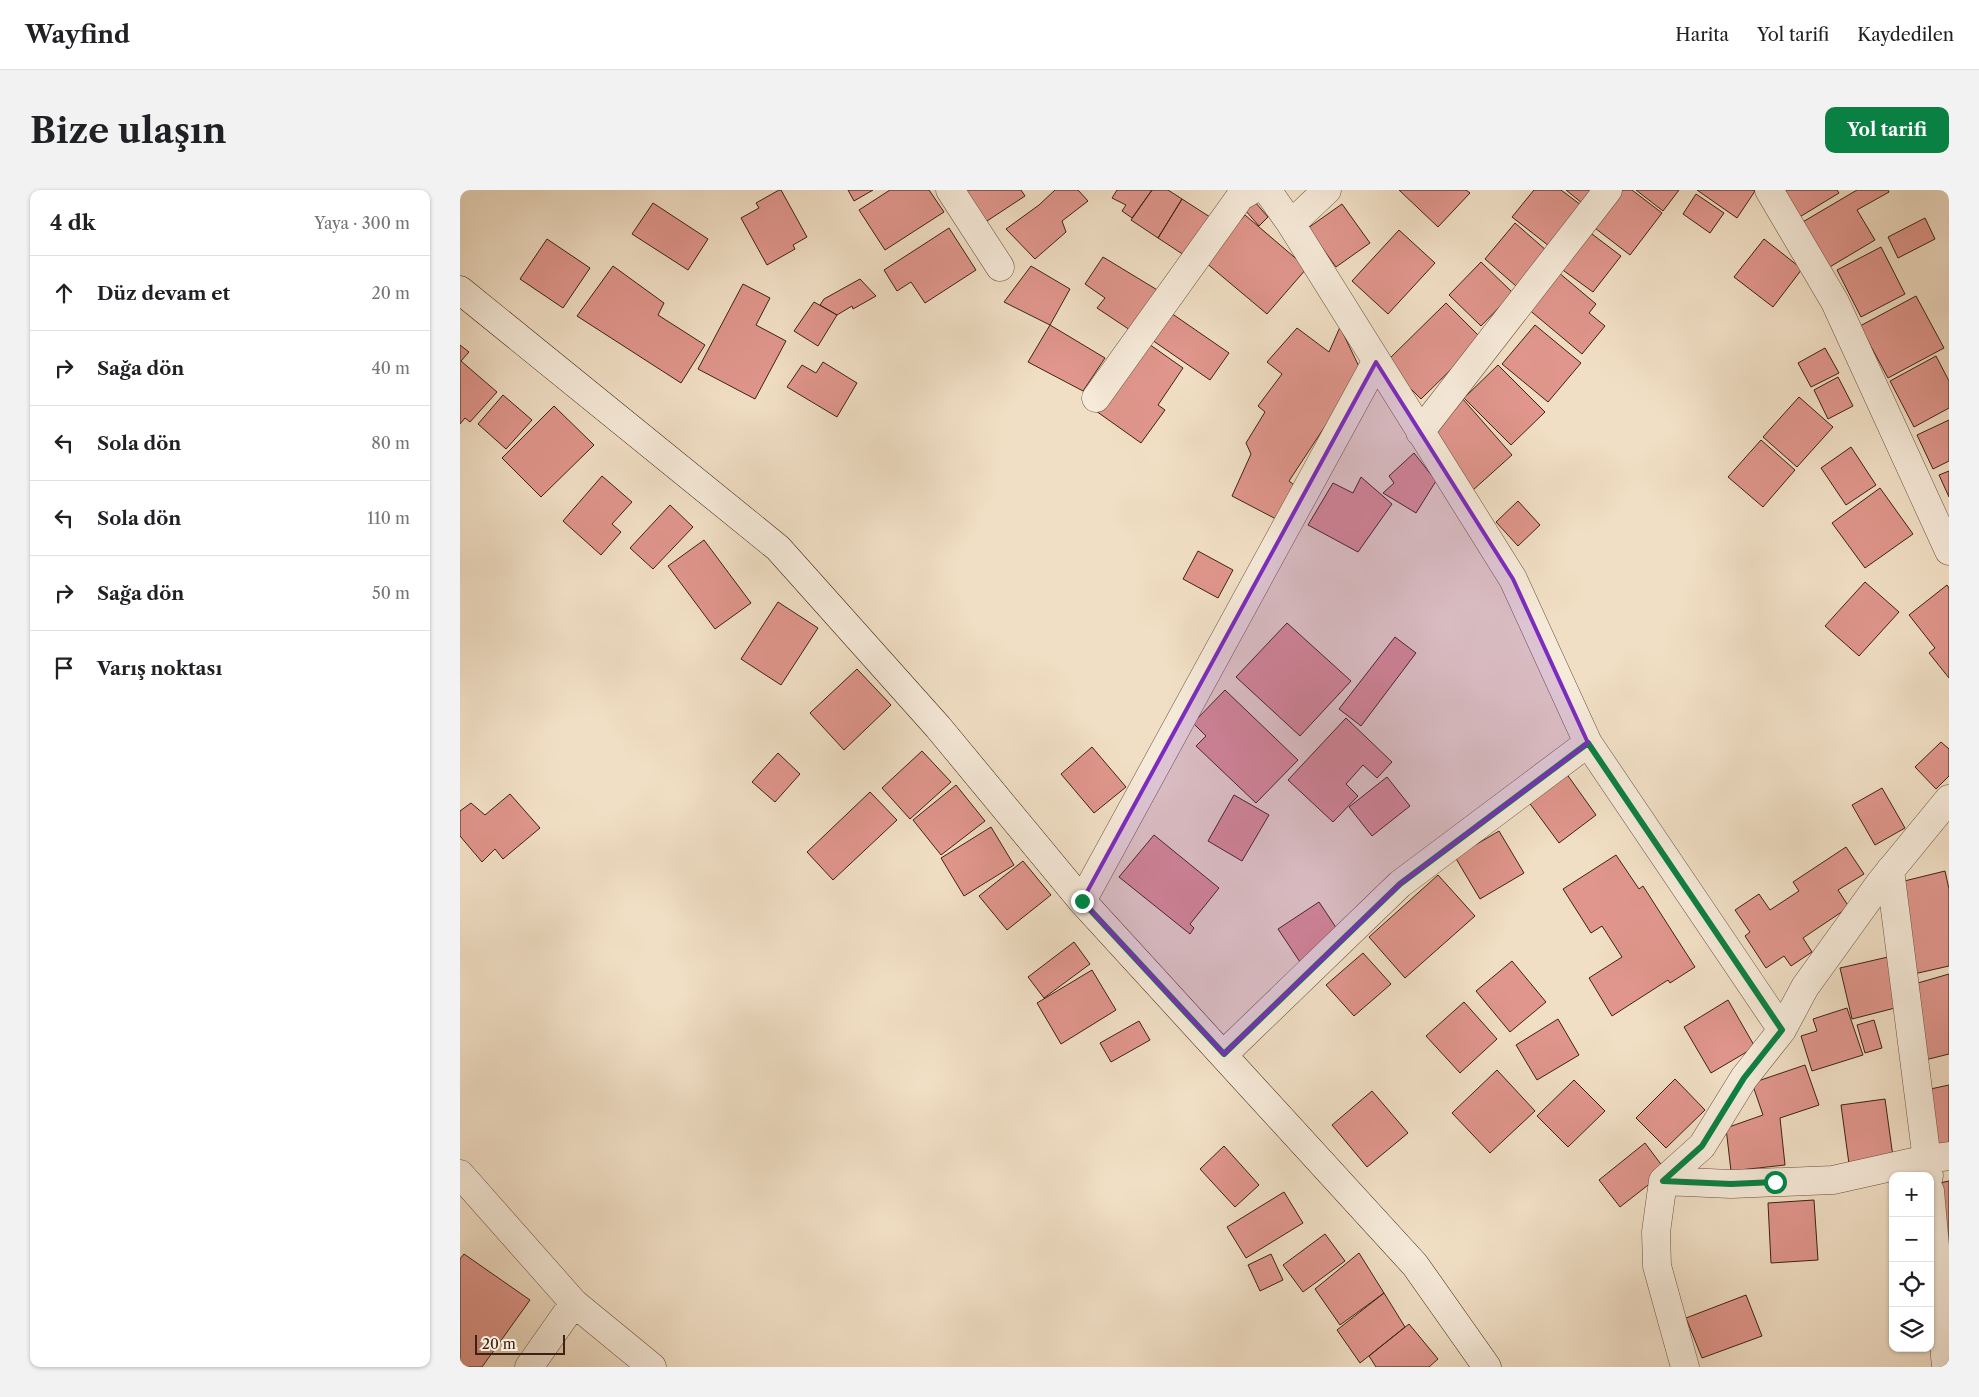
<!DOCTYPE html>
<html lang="tr">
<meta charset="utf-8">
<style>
:root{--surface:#fff;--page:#f2f2f2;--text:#202124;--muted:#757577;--line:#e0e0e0;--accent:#0b8043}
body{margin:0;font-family:"Libre Caslon Text",serif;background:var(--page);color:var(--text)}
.controls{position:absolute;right:15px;bottom:15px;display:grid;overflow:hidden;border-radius:10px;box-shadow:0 1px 4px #0004}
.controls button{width:45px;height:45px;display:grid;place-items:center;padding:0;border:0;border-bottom:1px solid var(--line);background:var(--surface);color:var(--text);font:25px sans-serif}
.scale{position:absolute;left:15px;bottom:12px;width:90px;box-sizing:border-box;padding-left:5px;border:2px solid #3e2114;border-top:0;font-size:14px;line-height:18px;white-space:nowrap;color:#3e2114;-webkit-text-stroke:4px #f6ead9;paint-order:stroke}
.stop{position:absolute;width:15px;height:15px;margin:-11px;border:4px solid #0b8043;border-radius:50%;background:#fff}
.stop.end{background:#0b8043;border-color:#fff;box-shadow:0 1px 5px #0008}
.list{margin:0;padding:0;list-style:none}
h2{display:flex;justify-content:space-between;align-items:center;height:65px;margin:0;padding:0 20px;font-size:21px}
h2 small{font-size:16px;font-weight:400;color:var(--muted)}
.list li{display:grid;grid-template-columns:32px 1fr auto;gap:15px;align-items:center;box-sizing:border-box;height:75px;padding:0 20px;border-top:1px solid var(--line)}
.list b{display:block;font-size:19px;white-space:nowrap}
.list em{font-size:16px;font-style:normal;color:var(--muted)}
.icon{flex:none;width:28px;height:28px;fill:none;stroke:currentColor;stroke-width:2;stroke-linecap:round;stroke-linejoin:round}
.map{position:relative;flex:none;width:1489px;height:1177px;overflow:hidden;border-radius:10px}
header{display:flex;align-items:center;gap:30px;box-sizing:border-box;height:70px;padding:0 25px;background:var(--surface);border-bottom:1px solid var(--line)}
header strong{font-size:24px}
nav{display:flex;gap:28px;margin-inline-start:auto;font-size:18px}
.intro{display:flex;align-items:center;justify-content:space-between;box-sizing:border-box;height:120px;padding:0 30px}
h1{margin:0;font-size:35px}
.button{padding:12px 22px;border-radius:10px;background:var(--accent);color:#fff;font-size:18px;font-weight:700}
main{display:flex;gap:30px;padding:0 30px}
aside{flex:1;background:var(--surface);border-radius:10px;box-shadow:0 1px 4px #0004}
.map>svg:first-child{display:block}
.building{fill:#e0968c;stroke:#3e2114}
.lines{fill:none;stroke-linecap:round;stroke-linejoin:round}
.street-casing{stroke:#6b5040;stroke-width:29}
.secondary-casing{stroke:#3e2114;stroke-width:29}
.street{stroke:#f6ead9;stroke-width:28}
.secondary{stroke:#f6ead9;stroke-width:28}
.route{stroke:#0b8043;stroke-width:6}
.marked{fill:#7b2cbf;fill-opacity:0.2;stroke:#7b2cbf;stroke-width:4;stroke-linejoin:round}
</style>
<header>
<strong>Wayfind</strong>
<nav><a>Harita</a><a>Yol tarifi</a><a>Kaydedilen</a></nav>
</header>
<div class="intro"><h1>Bize ulaşın</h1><a class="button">Yol tarifi</a></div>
<main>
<aside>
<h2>4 dk<small>Yaya · 300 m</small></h2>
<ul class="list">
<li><svg class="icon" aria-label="ahead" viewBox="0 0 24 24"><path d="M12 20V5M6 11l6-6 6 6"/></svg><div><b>Düz devam et</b></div><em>20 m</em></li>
<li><svg class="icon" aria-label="right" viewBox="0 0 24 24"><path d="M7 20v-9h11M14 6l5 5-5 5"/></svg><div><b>Sağa dön</b></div><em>40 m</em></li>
<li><svg class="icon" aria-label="left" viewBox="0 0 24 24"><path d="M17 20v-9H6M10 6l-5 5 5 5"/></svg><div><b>Sola dön</b></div><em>80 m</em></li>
<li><svg class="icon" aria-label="left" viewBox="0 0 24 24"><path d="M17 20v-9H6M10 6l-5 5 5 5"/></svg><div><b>Sola dön</b></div><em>110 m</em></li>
<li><svg class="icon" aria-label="right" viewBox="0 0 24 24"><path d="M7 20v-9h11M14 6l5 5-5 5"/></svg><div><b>Sağa dön</b></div><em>50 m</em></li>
<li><svg class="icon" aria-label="arrive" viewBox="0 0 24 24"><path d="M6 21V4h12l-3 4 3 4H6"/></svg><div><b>Varış noktası</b></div></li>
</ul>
</aside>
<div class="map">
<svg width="1489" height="1177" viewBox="0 0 1489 1177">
<rect width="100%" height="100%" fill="#f1dfc5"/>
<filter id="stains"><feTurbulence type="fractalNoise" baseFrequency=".004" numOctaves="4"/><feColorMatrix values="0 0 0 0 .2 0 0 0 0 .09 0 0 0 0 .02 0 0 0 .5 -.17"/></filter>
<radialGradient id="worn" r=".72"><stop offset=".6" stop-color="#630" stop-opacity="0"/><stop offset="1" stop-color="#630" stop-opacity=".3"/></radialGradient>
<path class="building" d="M 319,0 L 321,0 L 347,47 L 333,55 L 335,59 L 307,75 L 281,28 L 299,18 L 296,13 Z
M 388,0 L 413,0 L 394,11 Z
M 430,0 L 469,0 L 484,22 L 425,60 L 399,20 Z
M 503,0 L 561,0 L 565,6 L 524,33 Z
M 595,0 L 618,0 L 628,11 L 602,31 L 606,42 L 575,69 L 546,39 L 579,15 Z
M 657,0 L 692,0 L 672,28 L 662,21 L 666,15 L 652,8 Z
M 692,0 L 708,0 L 722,9 L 698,48 L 671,30 Z
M 939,0 L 1006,0 L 1010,3 L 978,37 Z
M 1074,0 L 1101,0 L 1121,15 L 1089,56 L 1052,27 Z
M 1106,0 L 1133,0 L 1122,13 Z
M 1158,0 L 1172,0 L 1202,23 L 1170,65 L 1131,35 Z
M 1176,0 L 1219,0 L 1203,21 Z
M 1237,0 L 1293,0 L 1295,1 L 1277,28 Z
M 1321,0 L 1377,0 L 1379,3 L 1338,28 Z
M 1397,0 L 1428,0 L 1429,2 L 1397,20 L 1415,50 L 1368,78 L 1341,33 Z
M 1236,4 L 1264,23 L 1250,43 L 1223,24 Z
M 722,9 L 750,27 L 724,65 L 698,48 Z
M 795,12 L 808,27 L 799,36 L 785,20 Z
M 193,13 L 248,49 L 228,80 L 172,44 Z
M 882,14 L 910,53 L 876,77 L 848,38 Z
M 785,25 L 847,78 L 807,124 L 745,72 Z
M 1465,28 L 1475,49 L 1438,68 L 1428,47 Z
M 1055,33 L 1087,61 L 1056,96 L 1025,69 Z
M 489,38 L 516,80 L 465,113 L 451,92 L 437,101 L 424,80 Z
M 939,40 L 975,73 L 928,124 L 892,91 Z
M 1128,41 L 1161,66 L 1133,102 L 1100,78 Z
M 87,49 L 130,78 L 103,118 L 60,89 Z
M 1304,49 L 1342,79 L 1313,117 L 1274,87 Z
M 1421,57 L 1445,104 L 1401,127 L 1377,80 Z
M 643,67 L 699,101 L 673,142 L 637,118 L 645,108 L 625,94 Z
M 1021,72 L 1053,103 L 1021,136 L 989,105 Z
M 153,76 L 204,113 L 198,125 L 245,155 L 221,193 L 117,126 Z
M 571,76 L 610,99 L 590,135 L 544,112 Z
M 1098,82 L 1136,114 L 1129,123 L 1145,136 L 1122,164 L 1067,118 Z
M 400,89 L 416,106 L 393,119 L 392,116 L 377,125 L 360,115 L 364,109 Z
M 283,94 L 310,108 L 296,135 L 326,151 L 295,209 L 238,179 Z
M 1456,106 L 1484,158 L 1428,188 L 1400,136 Z
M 354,112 L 377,125 L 358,156 L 334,141 Z
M 986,113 L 1022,149 L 961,209 L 925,173 Z
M 711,123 L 769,163 L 750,190 L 692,150 Z
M 590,135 L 645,168 L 623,201 L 568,172 Z
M 1075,135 L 1121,173 L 1088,212 L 1042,174 Z
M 880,137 L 904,187 L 881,212 L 829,291 L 838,298 L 816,329 L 772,306 L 791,264 L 786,253 L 805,222 L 798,216 L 822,184 L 807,172 L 837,138 L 869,162 Z
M 686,152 L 723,178 L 698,215 L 705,220 L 681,253 L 636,221 Z
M 0,155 L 9,162 L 1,171 L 37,202 L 10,232 L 5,228 L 0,234 Z
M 1365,158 L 1379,183 L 1351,197 L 1338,173 Z
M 1476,166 L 1489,191 L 1489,218 L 1454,237 L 1430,191 Z
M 363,172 L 397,193 L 377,227 L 327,197 L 342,175 L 356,183 Z
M 1038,175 L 1085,222 L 1051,255 L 1004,208 Z
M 1378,187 L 1393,216 L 1368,229 L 1354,200 Z
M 43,205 L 72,230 L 46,259 L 18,234 Z
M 1339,207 L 1373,237 L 1337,277 L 1303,247 Z
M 1002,208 L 1052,265 L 1013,300 L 963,242 Z
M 94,216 L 134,255 L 81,307 L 42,268 Z
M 1489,230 L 1489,271 L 1473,279 L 1457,245 Z
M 1301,250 L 1335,280 L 1303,317 L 1268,287 Z
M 1391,257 L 1416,295 L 1386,315 L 1361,278 Z
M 954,263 L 976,291 L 956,323 L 923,303 L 934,293 L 929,286 Z
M 1489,281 L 1489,307 L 1479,285 Z
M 142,286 L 172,312 L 152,334 L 161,342 L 141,365 L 103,331 Z
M 901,287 L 932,314 L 898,362 L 848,335 L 873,293 L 893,303 Z
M 1420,298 L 1453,344 L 1405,378 L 1372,333 Z
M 1058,311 L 1080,335 L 1058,356 L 1036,332 Z
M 210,315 L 233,337 L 193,379 L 170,358 Z
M 244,350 L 291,413 L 255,439 L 208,376 Z
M 738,361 L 773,380 L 758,408 L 723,389 Z
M 1405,392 L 1439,422 L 1399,466 L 1365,436 Z
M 1487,395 L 1489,398 L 1489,488 L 1469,463 L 1475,458 L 1449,425 Z
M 318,412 L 358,438 L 321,495 L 281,469 Z
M 827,433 L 891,491 L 840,546 L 776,487 Z
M 935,447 L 956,463 L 901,536 L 879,519 Z
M 397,479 L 431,515 L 384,560 L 350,523 Z
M 765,500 L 838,570 L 796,613 L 736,556 L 746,546 L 733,533 Z
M 886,528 L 932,572 L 917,588 L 903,575 L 886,594 L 898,606 L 873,632 L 828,590 Z
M 1481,552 L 1489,559 L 1489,586 L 1476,599 L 1455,577 Z
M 632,557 L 666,597 L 634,623 L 601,584 Z
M 462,561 L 491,592 L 450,629 L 422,598 Z
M 318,563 L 340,584 L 315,612 L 292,592 Z
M 1106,583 L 1136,625 L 1099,653 L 1068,611 Z
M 927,587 L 950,616 L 912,646 L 889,617 Z
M 496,595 L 525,631 L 481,665 L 453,630 Z
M 1422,598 L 1445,638 L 1415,655 L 1392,615 Z
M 410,602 L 437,630 L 373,690 L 347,662 Z
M 50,604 L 80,638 L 43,669 L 35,659 L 22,672 L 0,646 L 0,621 L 11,613 L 25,625 Z
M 774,605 L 809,625 L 782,671 L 748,651 Z
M 531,637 L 554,675 L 504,706 L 481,668 Z
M 1039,641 L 1064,683 L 1020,709 L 995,667 Z
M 694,645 L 759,698 L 730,734 L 734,738 L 730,744 L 659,687 Z
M 1386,657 L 1404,684 L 1378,700 L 1389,717 L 1343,748 L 1352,762 L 1331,776 L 1324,766 L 1306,778 L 1285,746 L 1290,742 L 1275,720 L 1299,704 L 1310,720 L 1339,701 L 1333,692 Z
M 1156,665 L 1179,699 L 1183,696 L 1235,777 L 1210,793 L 1208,790 L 1152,826 L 1129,788 L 1162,767 L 1142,736 L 1131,743 L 1103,699 Z
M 563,671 L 591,705 L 547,740 L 519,706 Z
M 1485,681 L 1489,699 L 1489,776 L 1445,786 L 1424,696 Z
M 978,685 L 1015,726 L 945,788 L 909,747 Z
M 859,712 L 881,745 L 840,772 L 818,739 Z
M 614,752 L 630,774 L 584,808 L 568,787 Z
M 903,763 L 931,794 L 894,826 L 866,795 Z
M 1428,767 L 1439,817 L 1392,829 L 1380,778 Z
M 1052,771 L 1086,812 L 1050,842 L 1016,801 Z
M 632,780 L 656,820 L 601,854 L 577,813 Z
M 1489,784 L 1489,864 L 1457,872 L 1451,795 Z
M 1268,810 L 1295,857 L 1251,883 L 1224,837 Z
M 1004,812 L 1037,849 L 1000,883 L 966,846 Z
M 1387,818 L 1403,865 L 1352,881 L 1341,846 L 1357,841 L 1353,829 Z
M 1098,829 L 1119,865 L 1077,890 L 1056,855 Z
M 1414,830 L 1422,858 L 1405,863 L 1397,835 Z
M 679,831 L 690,850 L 651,872 L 640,853 Z
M 1345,875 L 1359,915 L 1320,928 L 1325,975 L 1271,981 L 1266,938 L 1303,925 L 1292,893 Z
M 1037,880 L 1075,921 L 1030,963 L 992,923 Z
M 1215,889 L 1245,920 L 1206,958 L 1176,928 Z
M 1114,890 L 1145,921 L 1108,957 L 1077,926 Z
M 1489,895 L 1489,960 L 1466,966 L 1452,903 Z
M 912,901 L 948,943 L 907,977 L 872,935 Z
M 1425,909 L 1433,967 L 1389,974 L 1381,915 Z
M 1185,953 L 1206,981 L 1160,1017 L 1139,990 Z
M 764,956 L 799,995 L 775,1017 L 740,979 Z
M 1489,991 L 1489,1051 L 1480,1053 L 1470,995 Z
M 824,1002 L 843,1033 L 786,1068 L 767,1037 Z
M 1354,1010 L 1358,1070 L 1311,1073 L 1308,1013 Z
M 865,1044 L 885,1071 L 843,1102 L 823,1075 Z
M 899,1063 L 924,1103 L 880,1135 L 855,1099 Z
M 4,1064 L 70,1110 L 22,1177 L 0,1177 L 0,1069 Z
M 811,1064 L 823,1090 L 800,1101 L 788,1075 Z
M 924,1103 L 945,1137 L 900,1173 L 877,1140 Z
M 1286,1105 L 1302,1146 L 1242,1168 L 1226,1128 Z
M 949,1134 L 978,1169 L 969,1177 L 916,1177 L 909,1166 Z"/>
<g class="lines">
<g class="street-casing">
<path id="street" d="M 490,0 L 540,77
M 807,0 L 831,34 L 1053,389 L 1128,553 L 1322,840
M 1309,0 L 1375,112 L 1489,361
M 831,34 L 867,0
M 636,208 L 780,7 L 792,0
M 960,242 L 1148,0
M 1430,680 L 1469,986
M 622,711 L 916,172
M 764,864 L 940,694 L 1128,553
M 0,984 L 114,1113 L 192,1177
M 1203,991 L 1271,994 L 1373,990 L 1467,969 L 1489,966
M 1470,1001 L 1486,1177
M 69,1177 L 114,1113
M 1225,1177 L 1197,1076 L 1196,1042 L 1203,991 L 1242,956 L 1284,888 L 1322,840 L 1345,797 L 1420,693 L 1489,609"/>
</g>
<g class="secondary-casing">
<path id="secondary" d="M 0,100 L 318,358 L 478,537 L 622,711 L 955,1075 L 1027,1177"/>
</g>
<use href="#street" class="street"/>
<use href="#secondary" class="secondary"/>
</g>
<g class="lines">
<path class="route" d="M 622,711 L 764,864 L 940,694 L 1128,553 L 1322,840 L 1284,888 L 1242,956 L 1203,991 L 1271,994 L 1315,992"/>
</g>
<path class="marked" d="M 916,172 L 1053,389 L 1128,553 L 940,694 L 764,864 L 622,711 Z"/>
<rect width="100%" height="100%" filter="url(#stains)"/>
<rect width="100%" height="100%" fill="url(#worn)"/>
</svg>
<div class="controls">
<button>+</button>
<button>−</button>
<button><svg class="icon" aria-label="locate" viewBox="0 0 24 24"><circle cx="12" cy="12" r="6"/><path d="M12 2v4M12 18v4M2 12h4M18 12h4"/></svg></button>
<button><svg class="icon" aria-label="layers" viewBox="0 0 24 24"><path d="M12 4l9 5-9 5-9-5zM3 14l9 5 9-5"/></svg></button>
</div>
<div class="scale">20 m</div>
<div class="stop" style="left:1315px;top:992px"></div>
<div class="stop end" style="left:622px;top:711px"></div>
</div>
</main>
